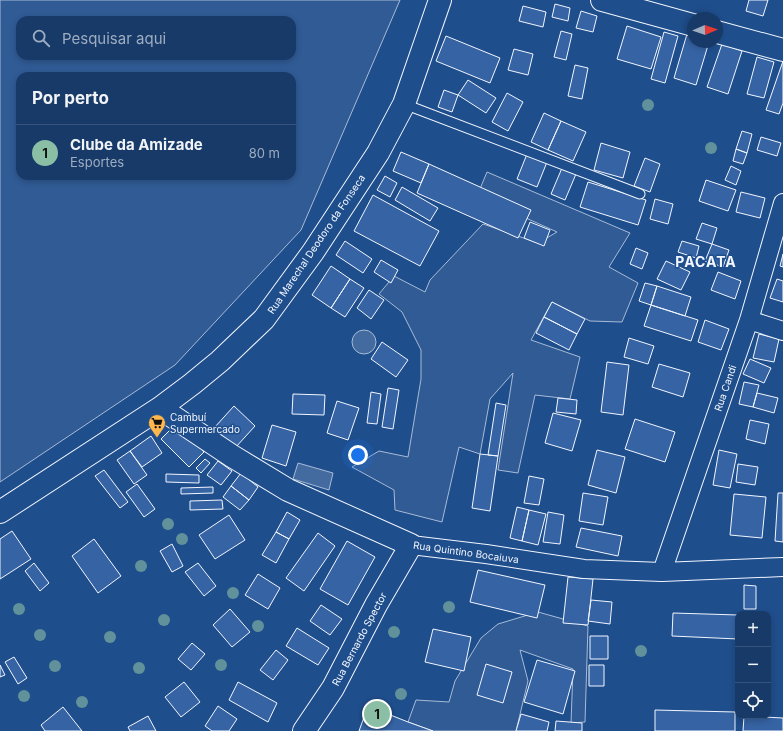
<!DOCTYPE html>
<html lang="pt">
<meta charset="utf-8">
<style>
:root{--surface:#173a69;--page:#244571;--text:#f1f3f6;--muted:#9eadc0;--line:#36547d;--accent:#8abfa5}
body{margin:0;font-family:Inter,sans-serif;background:var(--page);color:var(--text)}
.controls{position:absolute;right:12px;bottom:12px;display:grid;overflow:hidden;border-radius:8px;box-shadow:0 2px 6px #0003}
.controls button{width:36px;height:36px;display:grid;place-items:center;padding:0;border:0;border-bottom:1px solid var(--line);background:var(--surface);color:var(--text);font:20px sans-serif}
.compass{position:absolute;left:687px;top:12px;width:36px;height:36px;border-radius:50%;background:var(--surface);box-shadow:0 2px 6px #0003;rotate:88deg}
.you{position:absolute;left:358px;top:455px;width:14px;height:14px;margin:-10px;border:3px solid #fff;border-radius:50%;background:#1a73e8;box-shadow:0 0 0 6px #1a73e833}
.badge{display:grid;place-items:center;width:26px;height:26px;border-radius:50%;background:var(--accent);color:#111;font-size:13px;font-weight:700}
.pin{position:absolute;translate:-50% -50%;border:2px solid #fff;box-shadow:0 1px 4px #0006}
.list{margin:0;padding:0;list-style:none}
h2{display:flex;justify-content:space-between;align-items:center;height:52px;margin:0;padding:0 16px;font-size:17px}
h2 small{font-size:13px;font-weight:400;color:var(--muted)}
.list li{display:grid;grid-template-columns:26px 1fr auto;gap:12px;align-items:center;box-sizing:border-box;height:56px;padding:0 16px;border-top:1px solid var(--line)}
.list b{display:block;font-size:15px;white-space:nowrap}
.list p{margin:0;font-size:13px;white-space:nowrap;color:var(--muted)}
.list em{font-size:13px;font-style:normal;color:var(--muted)}
.icon{flex:none;width:22px;height:22px;fill:none;stroke:currentColor;stroke-width:2;stroke-linecap:round;stroke-linejoin:round}
.map{position:relative;flex:none;width:783px;height:731px;overflow:hidden}
.search{position:absolute;background:var(--surface);box-shadow:0 2px 6px #0003;left:16px;top:16px;width:280px;height:44px;display:flex;align-items:center;gap:10px;box-sizing:border-box;padding:0 14px;border-radius:12px;color:var(--muted);font-size:15px}
.panel{position:absolute;background:var(--surface);box-shadow:0 2px 6px #0003;left:16px;top:72px;width:280px;height:108px;border-radius:12px}
.map>svg:first-child{display:block}
.built{fill:#305b95;stroke:#a8bbd7;fill-rule:evenodd}
.water{fill:#446ba0;stroke:#a8bbd7}
.building{fill:#3563a3;stroke:#f2f6ff}
.lines{fill:none;stroke-linecap:round;stroke-linejoin:round}
.service-casing{stroke:#f2f6ff;stroke-width:11}
.minor-casing{stroke:#f2f6ff;stroke-width:20}
.tertiary-casing{stroke:#f2f6ff;stroke-width:24}
.service{stroke:#1f4e8c;stroke-width:9}
.minor{stroke:#1f4e8c;stroke-width:18}
.tertiary{stroke:#1f4e8c;stroke-width:22}
.tree{fill:#61919a}
.labels{text-anchor:middle;stroke-width:3;stroke-linejoin:round;paint-order:stroke}
.street-label{font-size:10px;fill:#f2f6ff;stroke:#1f4e8c}
.poi-label{font-size:10px;fill:#f2f6ff;stroke:#1f4e8c;text-anchor:start}
.district-label{font-size:14px;font-weight:bold;letter-spacing:1px;fill:#f2f6ff;stroke:#1f4e8c}
</style>
<div class="map">
<svg width="783" height="731" viewBox="0 0 783 731">
<rect width="100%" height="100%" fill="#1f4e8c"/>
<path class="built" d="M 0,0 L 400,0 L 301,230 L 175,365 L 0,482 ZM 20,20 L 292,20 L 292,56 L 20,56 ZM 20,76 L 292,76 L 292,176 L 20,176 Z
M 487,172 L 630,233 L 609,267 L 638,283 L 622,322 L 590,321 L 552,302 L 531,340 L 580,357 L 570,399 L 535,395 L 518,473 L 498,470 L 513,373 L 490,399 L 480,454 L 459,447 L 442,522 L 395,510 L 394,490 L 352,467 L 379,451 L 408,457 L 421,379 L 421,350 L 402,312 L 379,294 L 394,276 L 425,292 L 430,280 L 483,224 L 538,243 L 557,232 L 477,196 Z
M 538,612 L 588,626 L 585,722 L 571,723 L 573,669 L 520,650 L 528,681 L 516,731 L 433,731 L 408,722 L 416,700 L 449,702 L 455,681 L 481,638 L 498,624 Z"/>
<path class="water" d="M352 342a12 12 0 1 1 24 0a12 12 0 1 1-24 0Z
M 298,463 L 333,473 L 329,490 L 293,479 Z"/>
<path class="building" d="M 749,0 L 768,0 L 763,16 L 746,11 Z
M 555,4 L 570,8 L 568,21 L 552,17 Z
M 523,6 L 546,12 L 543,27 L 519,21 Z
M 581,11 L 597,16 L 593,32 L 576,28 Z
M 627,26 L 661,37 L 651,69 L 617,59 Z
M 561,31 L 572,34 L 566,60 L 554,57 Z
M 664,32 L 678,36 L 665,83 L 651,79 Z
M 687,34 L 693,36 L 693,42 L 709,42 L 696,85 L 674,78 Z
M 446,36 L 500,58 L 490,83 L 436,61 Z
M 722,44 L 742,51 L 728,94 L 707,87 Z
M 514,49 L 533,54 L 528,75 L 508,70 Z
M 757,57 L 774,62 L 764,98 L 747,94 Z
M 783,61 L 783,103 L 779,114 L 766,110 Z
M 575,65 L 588,68 L 582,99 L 568,96 Z
M 468,80 L 496,98 L 486,113 L 458,95 Z
M 444,90 L 458,95 L 452,112 L 438,107 Z
M 507,93 L 523,102 L 508,131 L 492,122 Z
M 544,113 L 561,121 L 548,150 L 531,142 Z
M 561,121 L 586,132 L 573,161 L 548,150 Z
M 742,131 L 752,134 L 747,153 L 736,149 Z
M 761,137 L 781,143 L 777,156 L 757,150 Z
M 601,143 L 630,152 L 623,178 L 594,170 Z
M 736,149 L 747,153 L 743,164 L 733,161 Z
M 401,152 L 429,164 L 421,183 L 393,171 Z
M 527,154 L 547,162 L 537,187 L 517,179 Z
M 645,158 L 660,164 L 650,192 L 634,186 Z
M 429,164 L 531,210 L 518,238 L 417,193 Z
M 731,166 L 741,171 L 736,185 L 725,180 Z
M 562,168 L 576,174 L 565,200 L 551,194 Z
M 385,176 L 397,183 L 390,197 L 377,190 Z
M 706,180 L 736,190 L 728,211 L 699,201 Z
M 588,182 L 646,200 L 638,225 L 580,207 Z
M 402,187 L 438,208 L 430,221 L 395,200 Z
M 741,192 L 765,198 L 760,218 L 736,212 Z
M 373,195 L 439,231 L 420,266 L 354,231 Z
M 655,199 L 673,204 L 668,224 L 650,219 Z
M 530,222 L 550,230 L 544,246 L 524,238 Z
M 702,223 L 717,228 L 712,244 L 696,239 Z
M 345,241 L 372,259 L 363,273 L 336,255 Z
M 682,241 L 699,246 L 696,258 L 678,252 Z
M 712,244 L 729,250 L 723,267 L 705,261 Z
M 636,248 L 648,253 L 642,269 L 630,264 Z
M 783,254 L 783,267 L 780,266 Z
M 381,260 L 398,270 L 391,283 L 374,272 Z
M 666,261 L 690,272 L 681,290 L 657,279 Z
M 331,266 L 350,279 L 331,308 L 312,295 Z
M 718,272 L 741,281 L 735,299 L 711,290 Z
M 350,279 L 364,288 L 345,317 L 331,308 Z
M 777,279 L 783,281 L 783,302 L 770,298 Z
M 645,283 L 657,286 L 651,305 L 639,301 Z
M 657,286 L 691,297 L 685,316 L 651,305 Z
M 369,290 L 384,300 L 371,319 L 357,308 Z
M 552,302 L 585,319 L 577,334 L 544,317 Z
M 651,305 L 698,320 L 691,341 L 644,326 Z
M 544,317 L 577,334 L 569,350 L 536,333 Z
M 705,320 L 729,329 L 721,350 L 698,342 Z
M 759,334 L 779,339 L 774,362 L 753,358 Z
M 629,338 L 654,346 L 648,364 L 624,357 Z
M 382,342 L 408,360 L 396,377 L 371,359 Z
M 750,359 L 771,368 L 764,383 L 743,374 Z
M 607,362 L 629,365 L 623,415 L 601,412 Z
M 659,364 L 690,373 L 683,397 L 652,387 Z
M 744,382 L 759,385 L 753,407 L 739,404 Z
M 388,388 L 399,390 L 393,429 L 382,427 Z
M 371,392 L 381,394 L 377,424 L 367,423 Z
M 757,393 L 778,398 L 774,413 L 753,407 Z
M 293,394 L 325,395 L 324,415 L 292,414 Z
M 558,398 L 577,400 L 576,414 L 556,412 Z
M 337,401 L 359,408 L 348,440 L 327,433 Z
M 496,403 L 506,405 L 498,456 L 488,455 Z
M 234,406 L 255,426 L 235,448 L 214,428 Z
M 553,413 L 581,420 L 572,451 L 545,443 Z
M 635,419 L 675,432 L 665,462 L 625,449 Z
M 750,420 L 769,424 L 765,444 L 746,439 Z
M 176,424 L 204,452 L 189,467 L 161,439 Z
M 272,425 L 296,432 L 286,466 L 262,458 Z
M 151,436 L 162,453 L 142,467 L 130,451 Z
M 597,450 L 625,457 L 616,493 L 588,485 Z
M 719,450 L 737,454 L 730,488 L 713,485 Z
M 130,451 L 147,475 L 134,484 L 117,460 Z
M 480,454 L 498,456 L 490,511 L 472,508 Z
M 205,459 L 210,463 L 201,473 L 196,468 Z
M 218,461 L 232,471 L 221,485 L 207,475 Z
M 738,464 L 758,467 L 755,485 L 736,482 Z
M 104,470 L 128,502 L 120,508 L 95,476 Z
M 241,473 L 258,487 L 249,500 L 231,486 Z
M 166,474 L 199,475 L 199,483 L 166,482 Z
M 529,476 L 544,479 L 539,505 L 524,503 Z
M 137,484 L 155,509 L 144,517 L 126,492 Z
M 231,486 L 249,500 L 240,510 L 223,497 Z
M 213,487 L 213,493 L 181,494 L 181,488 Z
M 583,493 L 608,497 L 603,525 L 579,521 Z
M 778,493 L 783,493 L 783,542 L 775,541 Z
M 734,494 L 766,497 L 762,538 L 730,535 Z
M 222,500 L 223,509 L 190,510 L 190,501 Z
M 517,507 L 529,510 L 522,541 L 510,538 Z
M 529,510 L 546,514 L 538,545 L 522,541 Z
M 287,512 L 300,520 L 289,539 L 276,532 Z
M 548,512 L 564,515 L 560,544 L 543,542 Z
M 229,515 L 245,540 L 215,559 L 199,535 Z
M 581,528 L 622,536 L 618,556 L 576,547 Z
M 12,531 L 31,559 L 0,579 L 0,539 Z
M 276,532 L 289,539 L 276,563 L 262,555 Z
M 318,533 L 335,546 L 304,591 L 286,578 Z
M 94,539 L 121,576 L 98,593 L 72,556 Z
M 347,541 L 375,557 L 348,605 L 320,589 Z
M 172,544 L 183,566 L 172,572 L 160,551 Z
M 34,563 L 49,583 L 40,591 L 25,571 Z
M 198,563 L 216,586 L 204,596 L 185,572 Z
M 478,570 L 545,585 L 537,618 L 470,602 Z
M 258,574 L 280,588 L 268,609 L 245,595 Z
M 568,577 L 593,579 L 588,625 L 563,623 Z
M 744,585 L 756,586 L 756,609 L 744,609 Z
M 591,600 L 612,602 L 610,624 L 588,621 Z
M 321,605 L 342,619 L 330,635 L 310,621 Z
M 230,609 L 250,632 L 232,647 L 213,625 Z
M 673,613 L 738,615 L 738,639 L 672,636 Z
M 297,628 L 329,648 L 318,665 L 286,646 Z
M 433,629 L 471,637 L 464,671 L 425,662 Z
M 590,636 L 608,636 L 608,659 L 590,659 Z
M 192,643 L 205,654 L 191,670 L 178,659 Z
M 276,650 L 288,660 L 273,680 L 260,670 Z
M 14,657 L 27,678 L 18,684 L 5,662 Z
M 537,660 L 575,671 L 563,714 L 524,702 Z
M 486,664 L 512,672 L 503,703 L 477,695 Z
M 0,665 L 5,675 L 0,677 Z
M 589,665 L 604,665 L 604,686 L 589,686 Z
M 184,682 L 200,702 L 181,717 L 165,697 Z
M 238,682 L 277,703 L 268,722 L 229,700 Z
M 218,706 L 237,719 L 229,731 L 212,731 L 205,726 Z
M 368,706 L 408,722 L 433,731 L 359,731 Z
M 63,707 L 82,731 L 45,731 L 41,725 Z
M 655,710 L 735,712 L 735,731 L 655,731 Z
M 521,714 L 549,722 L 547,731 L 516,731 Z
M 148,716 L 156,731 L 130,731 L 128,727 Z
M 744,716 L 783,718 L 783,731 L 743,731 Z
M 556,721 L 582,723 L 582,731 L 555,731 Z"/>
<g class="lines">
<g class="service-casing">
<path id="service" d="M 404,104 L 640,194"/>
</g>
<g class="minor-casing">
<path id="minor" d="M 749,320 L 783,331
M 411,545 L 486,554 L 584,569 L 662,572 L 783,567
M 662,572 L 749,320 L 783,203"/>
</g>
<g class="tertiary-casing">
<path id="tertiary" d="M 602,0 L 693,25
M 717,32 L 783,50
M 160,408 L 232,456 L 288,490 L 411,545 L 376,605 L 333,688 L 304,731
M 0,512 L 160,408 L 192,384 L 220,361 L 264,319 L 313,252 L 378,153 L 404,104 L 440,0"/>
</g>
<use href="#service" class="service"/>
<use href="#minor" class="minor"/>
<use href="#tertiary" class="tertiary"/>
</g>
<g class="tree">
<circle cx="648" cy="105" r="6"/>
<circle cx="711" cy="148" r="6"/>
<circle cx="168" cy="524" r="6"/>
<circle cx="182" cy="539" r="6"/>
<circle cx="141" cy="566" r="6"/>
<circle cx="233" cy="593" r="6"/>
<circle cx="449" cy="607" r="6"/>
<circle cx="19" cy="609" r="6"/>
<circle cx="164" cy="620" r="6"/>
<circle cx="258" cy="626" r="6"/>
<circle cx="394" cy="632" r="6"/>
<circle cx="40" cy="635" r="6"/>
<circle cx="110" cy="637" r="6"/>
<circle cx="641" cy="651" r="6"/>
<circle cx="221" cy="665" r="6"/>
<circle cx="55" cy="666" r="6"/>
<circle cx="139" cy="668" r="6"/>
<circle cx="401" cy="694" r="6"/>
<circle cx="24" cy="696" r="6"/>
<circle cx="82" cy="702" r="6"/>
</g>
<defs>
<g id="supermarket-pin" transform="scale(0.9)"><path d="M0 17L-7.5 6A9.5 9.5 0 1 1 7.5 6Z" fill="#ffb74d" stroke="#1f4e8c"/><path d="M-6-5.5h2.5l.6 2H6L4.5 2H-2.5L-4.4-4H-6ZM-1.5 3.2a1.3 1.3 0 1 0 .1 0ZM3 3.2a1.3 1.3 0 1 0 .1 0Z" fill="#111"/></g>
</defs>
<g fill-rule="evenodd">
<use href="#supermarket-pin" x="157" y="423"/>
</g>
<g class="labels">
<g class="street-label">
<text transform="translate(316 244) rotate(-56)" y="4">Rua Marechal Deodoro da Fonseca</text>
<text transform="translate(725 388) rotate(-71)" y="4">Rua Candi</text>
<text transform="translate(466 552) rotate(8)" y="4">Rua Quintino Bocaiuva</text>
<text transform="translate(359 639) rotate(-62)" y="4">Rua Bernardo Spector</text>
</g>
<g class="poi-label">
<text x="170" y="421">Cambuí<tspan x="170" dy="12">Supermercado</tspan></text>
</g>
<g class="district-label">
<text x="706" y="267">PACATA</text>
</g>
</g>
</svg>
<div class="controls">
<button>+</button>
<button>−</button>
<button><svg class="icon" aria-label="locate" viewBox="0 0 24 24"><circle cx="12" cy="12" r="6"/><path d="M12 2v4M12 18v4M2 12h4M18 12h4"/></svg></button>
</div>
<svg class="compass" viewBox="-18 -18 36 36"><path d="M0-13l5 13h-10z" fill="#e53935"/><path d="M0 13l5-13h-10z" fill="#9eadc0"/></svg>
<div class="you"></div>
<div class="pin badge" style="left:377px;top:714px">1</div>
<div class="search"><svg class="icon" aria-label="search" viewBox="0 0 24 24"><circle cx="10" cy="10" r="6"/><path d="M15 15l6 6"/></svg>Pesquisar aqui</div>
<section class="panel">
<h2>Por perto<small></small></h2>
<ul class="list">
<li><span class="badge">1</span><div><b>Clube da Amizade</b><p>Esportes</p></div><em>80 m</em></li>
</ul>
</section>
</div>
